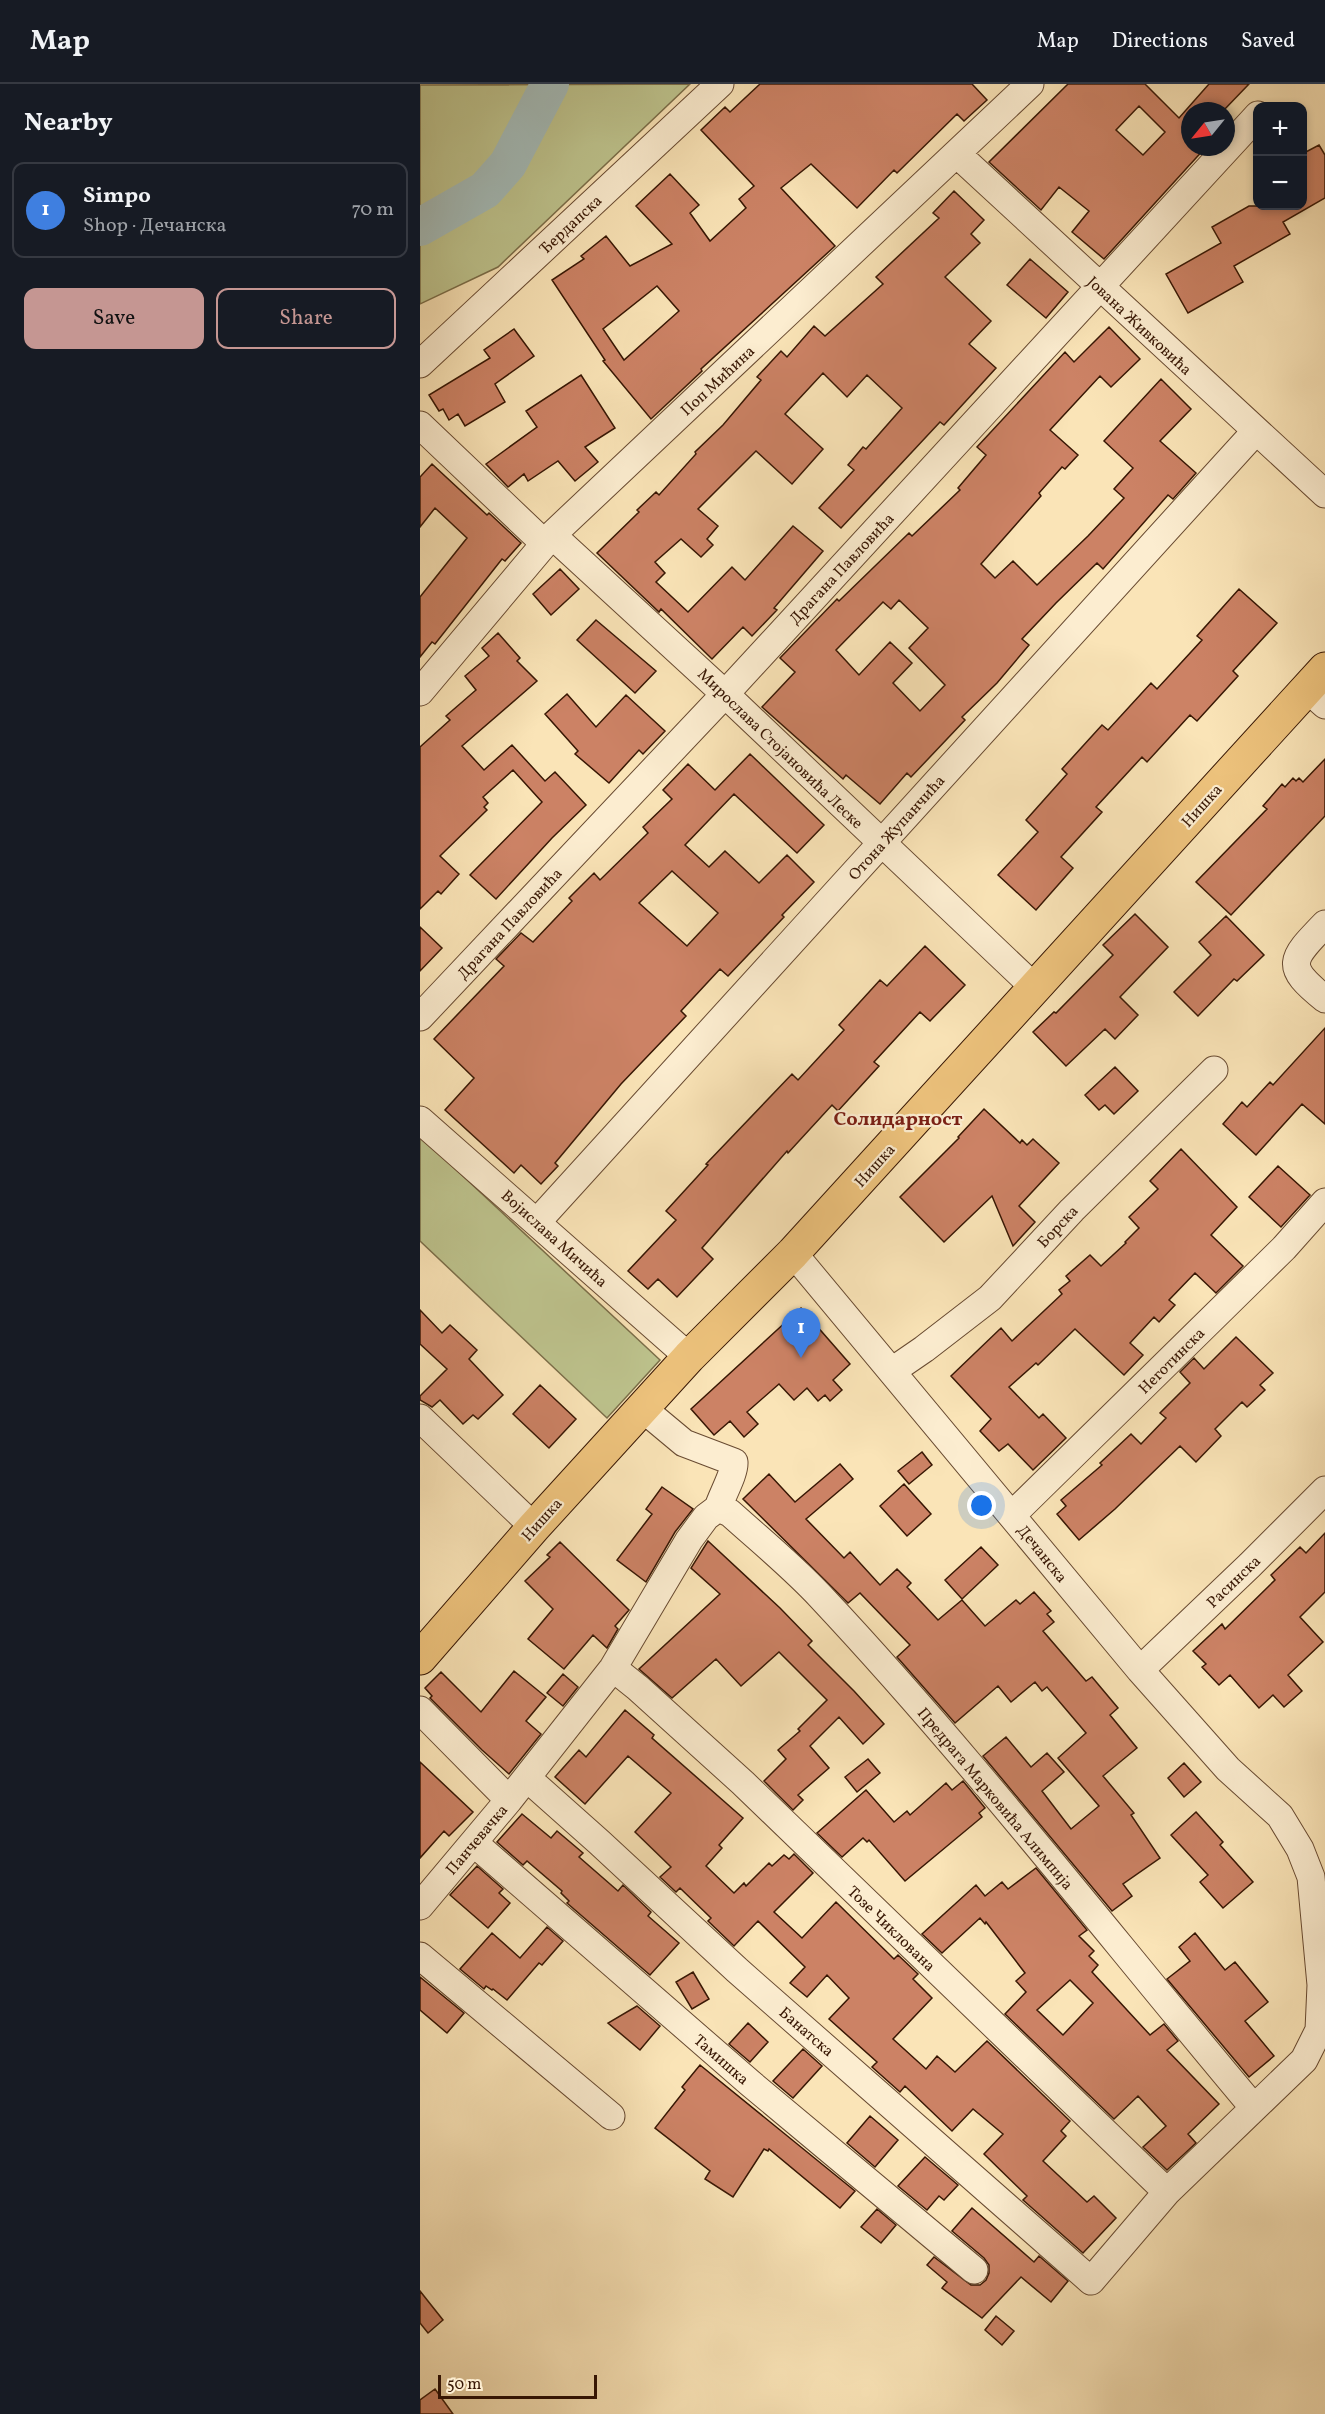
<!DOCTYPE html>
<meta charset="utf-8">
<style>
:root{--surface:#171b24;--page:#242831;--text:#f1f3f6;--muted:#9ea1a6;--line:#363941;--accent:#c59692}
body{margin:0;font-family:Vollkorn,serif;background:var(--page);color:var(--text)}
.controls{position:absolute;right:18px;top:18px;display:grid;overflow:hidden;border-radius:12px;box-shadow:0 3px 9px #0003}
.controls button{width:54px;height:54px;display:grid;place-items:center;padding:0;border:0;border-bottom:2px solid var(--line);background:var(--surface);color:var(--text);font:30px sans-serif}
.compass{position:absolute;left:761px;top:18px;width:54px;height:54px;border-radius:50%;background:var(--surface);box-shadow:0 3px 9px #0003;rotate:240deg}
.scale{position:absolute;left:18px;bottom:15px;width:159px;box-sizing:border-box;padding-left:6px;border:3px solid #381704;border-top:0;font-size:16px;line-height:21px;white-space:nowrap;color:#381704;-webkit-text-stroke:4px #fcedd0;paint-order:stroke}
.you{position:absolute;left:562px;top:1422px;width:21px;height:21px;margin:-15px;border:4px solid #fff;border-radius:50%;background:#1a73e8;box-shadow:0 0 0 9px #1a73e833}
.badge{display:grid;place-items:center;width:39px;height:39px;border-radius:50%;background:var(--accent);color:#fff;font-size:20px;font-weight:700}
.pin{position:absolute;translate:-50% -50px;filter:drop-shadow(0 2px 3px #0008)}
.pin::after{content:'';position:absolute;top:32px;width:21px;height:18px;background:inherit;clip-path:polygon(0 0,100% 0,50% 100%)}
.list{margin:0;padding:0;list-style:none}
h2{display:flex;justify-content:space-between;align-items:center;height:78px;margin:0;padding:0 24px;font-size:26px}
h2 small{font-size:20px;font-weight:400;color:var(--muted)}
.list li{display:grid;grid-template-columns:39px 1fr auto;gap:18px;align-items:center;box-sizing:border-box;height:96px;margin:0 12px 12px;padding:0 12px;border:2px solid var(--line);border-radius:12px}
.list b{display:block;font-size:22px;white-space:nowrap}
.list p{margin:0;font-size:20px;white-space:nowrap;color:var(--muted)}
.list em{font-size:20px;font-style:normal;color:var(--muted)}
.actions{display:flex;gap:12px;padding:18px 24px}
.actions a{flex:1;padding:14px 0;border:2px solid var(--accent);border-radius:12px;text-align:center;font-size:21px;color:var(--accent)}
.actions .main{background:var(--accent);color:#111}
.map{position:relative;flex:none;width:905px;height:2330px;overflow:hidden}
header{display:flex;align-items:center;gap:36px;box-sizing:border-box;height:84px;padding:0 30px;background:var(--surface);border-bottom:2px solid var(--line)}
header strong{font-size:28px}
nav{display:flex;gap:33px;margin-inline-start:auto;font-size:21px}
main{display:flex}
aside{flex:1;background:var(--surface)}
.map>svg:first-child{display:block}
.green{fill:#bec48e;stroke:#7b6e49;stroke-width:1.5}
.lines{fill:none;stroke-linecap:round;stroke-linejoin:round}
.river{stroke:#a4bcb9;stroke-width:38}
.building{fill:#cc8265;stroke:#381704;stroke-width:1.5;fill-rule:evenodd}
.minor-casing{stroke:#684a31;stroke-width:29}
.major-casing{stroke:#381704;stroke-width:35}
.minor{stroke:#fcedd0;stroke-width:27}
.major{stroke:#edc27c;stroke-width:33}
.labels{text-anchor:middle;stroke-width:4.5;stroke-linejoin:round;paint-order:stroke}
.street-label{font-size:16px;fill:#381704;stroke:#fcedd0}
.quarter-label{font-size:20px;font-weight:bold;fill:#7a1f14;stroke:#fcedd0}
</style>
<header>
<strong>Map</strong>
<nav><a>Map</a><a>Directions</a><a>Saved</a></nav>
</header>
<main>
<aside>
<h2>Nearby<small></small></h2>
<ul class="list">
<li><span class="badge" style="background:#3f7fe0">1</span><div><b>Simpo</b><p>Shop · Дечанска</p></div><em>70 m</em></li>
</ul>
<div class="actions"><a class="main">Save</a><a>Share</a></div>
</aside>
<div class="map">
<svg width="905" height="2330" viewBox="0 0 905 2330">
<rect width="100%" height="100%" fill="#fae4b7"/>
<filter id="stains"><feTurbulence type="fractalNoise" baseFrequency=".00333" numOctaves="4"/><feColorMatrix values="0 0 0 0 .2 0 0 0 0 .09 0 0 0 0 .02 0 0 0 .5 -.17"/></filter>
<radialGradient id="worn" r=".72"><stop offset=".6" stop-color="#630" stop-opacity="0"/><stop offset="1" stop-color="#630" stop-opacity=".3"/></radialGradient>
<path class="green" d="M 270,0 L 78,183 L 0,220 L 0,1 Z
M 0,1052 L 240,1276 L 187,1334 L 0,1157 Z"/>
<g class="lines">
<path class="river" d="M 0,143 L 65,106 L 88,80 L 130,0"/>
</g>
<path class="building" d="M 340,0 L 552,0 L 567,16 L 544,37 L 537,30 L 477,89 L 474,86 L 437,124 L 391,80 L 361,104 L 415,162 L 281,285 L 282,287 L 231,335 L 183,277 L 185,276 L 132,196 L 164,175 L 161,172 L 186,152 L 210,182 L 252,160 L 216,122 L 250,90 L 279,121 L 270,129 L 290,157 L 326,124 L 319,115 L 334,102 L 281,46 L 305,23 L 310,28 ZM 237,202 L 259,227 L 204,276 L 183,245 Z
M 648,0 L 725,0 L 759,34 L 789,0 L 829,0 L 803,27 L 770,27 L 770,63 L 786,63 L 684,175 L 652,148 L 669,127 L 639,103 L 621,126 L 569,78 ZM 719,22 L 745,48 L 723,71 L 696,46 Z
M 899,61 L 905,71 L 905,114 L 863,138 L 870,150 L 814,182 L 823,198 L 768,229 L 746,190 L 801,159 L 792,143 L 829,122 L 882,122 L 882,70 Z
M 534,107 L 564,136 L 551,150 L 560,159 L 525,193 L 571,237 L 549,260 L 576,284 L 524,341 L 520,338 L 421,444 L 399,424 L 434,386 L 428,381 L 443,363 L 446,365 L 482,324 L 447,291 L 427,313 L 403,289 L 365,330 L 403,365 L 372,400 L 336,367 L 278,425 L 298,442 L 287,455 L 293,461 L 281,473 L 261,455 L 235,478 L 245,489 L 236,498 L 268,528 L 312,483 L 325,496 L 373,442 L 403,467 L 354,524 L 357,526 L 332,552 L 323,543 L 292,575 L 241,525 L 239,528 L 177,469 L 219,428 L 217,426 L 236,408 L 239,411 L 276,370 L 275,368 L 303,341 L 341,296 L 337,293 L 361,267 L 367,273 L 394,242 L 405,252 L 463,200 L 456,193 L 519,134 L 513,129 Z
M 610,175 L 648,208 L 626,234 L 587,201 Z
M 689,243 L 720,275 L 691,303 L 680,292 L 630,346 L 658,371 L 645,385 L 642,383 L 619,409 L 621,412 L 561,480 L 575,494 L 593,477 L 617,501 L 668,452 L 704,414 L 694,405 L 713,384 L 684,357 L 741,295 L 771,325 L 740,357 L 776,389 L 753,415 L 748,411 L 683,485 L 677,479 L 636,519 L 602,555 L 609,561 L 577,599 L 542,633 L 545,636 L 491,693 L 487,689 L 460,720 L 426,691 L 423,695 L 342,623 L 375,588 L 360,574 L 417,515 L 419,517 L 489,449 L 492,452 L 540,406 L 538,404 L 566,371 L 557,363 L 645,268 L 654,278 ZM 479,516 L 508,544 L 489,564 L 525,601 L 500,627 L 473,599 L 492,579 L 470,558 L 439,591 L 416,566 L 463,518 L 471,525 Z
M 94,245 L 114,272 L 75,300 L 85,318 L 45,342 L 38,330 L 29,336 L 23,325 L 19,327 L 9,311 L 70,274 L 64,266 Z
M 161,291 L 195,344 L 165,363 L 178,378 L 155,397 L 138,377 L 108,397 L 104,390 L 88,403 L 66,380 L 117,343 L 106,327 Z
M 12,380 L 67,431 L 69,429 L 101,459 L 85,477 L 82,475 L 15,560 L 12,558 L 0,573 L 0,513 L 47,454 L 15,424 L 0,443 L 0,393 Z
M 140,485 L 159,505 L 131,531 L 113,510 Z
M 819,505 L 857,539 L 813,587 L 818,592 L 777,637 L 770,631 L 727,678 L 722,673 L 676,723 L 682,728 L 641,773 L 653,784 L 616,826 L 578,791 L 618,748 L 606,736 L 647,690 L 642,685 L 682,641 L 688,646 L 731,599 L 737,605 L 782,556 L 777,552 Z
M 176,536 L 236,587 L 215,609 L 157,556 Z
M 78,549 L 100,574 L 97,577 L 117,597 L 42,662 L 64,686 L 92,661 L 125,697 L 135,688 L 166,721 L 132,754 L 76,815 L 50,791 L 122,718 L 93,686 L 63,713 L 68,719 L 64,723 L 67,726 L 20,772 L 39,790 L 21,810 L 18,807 L 0,825 L 0,663 L 30,636 L 26,632 L 56,606 L 45,592 L 69,572 L 62,564 Z
M 147,610 L 176,643 L 206,611 L 245,647 L 223,670 L 219,666 L 189,699 L 155,670 L 158,667 L 125,630 Z
M 330,670 L 404,741 L 377,769 L 314,710 L 265,761 L 289,783 L 305,767 L 339,799 L 367,771 L 394,798 L 362,831 L 364,833 L 308,892 L 300,885 L 261,927 L 266,932 L 201,1000 L 135,1079 L 138,1082 L 121,1100 L 101,1081 L 94,1089 L 25,1026 L 54,994 L 14,955 L 84,882 L 76,875 L 101,849 L 113,858 L 152,817 L 149,814 L 174,789 L 180,796 L 228,749 L 223,743 L 252,715 L 243,706 L 268,680 L 295,706 ZM 252,787 L 298,829 L 267,862 L 219,819 Z
M 905,675 L 905,732 L 811,831 L 776,798 L 847,725 L 843,722 L 862,700 L 865,703 L 873,694 L 876,697 L 879,694 L 883,698 Z
M 715,830 L 748,863 L 700,913 L 718,931 L 695,955 L 685,945 L 646,982 L 613,948 L 634,928 L 636,929 L 693,871 L 683,861 Z
M 806,832 L 844,871 L 817,897 L 814,895 L 778,932 L 754,908 L 791,871 L 779,858 Z
M 0,843 L 22,864 L 0,887 Z
M 505,862 L 545,901 L 510,937 L 500,928 L 454,978 L 459,982 L 418,1027 L 412,1021 L 368,1069 L 367,1067 L 282,1164 L 293,1175 L 257,1213 L 238,1195 L 228,1205 L 208,1187 L 256,1136 L 246,1127 L 288,1081 L 286,1080 L 372,990 L 378,996 L 424,946 L 419,941 L 460,896 L 467,902 Z
M 905,944 L 905,1040 L 882,1020 L 836,1071 L 803,1040 L 822,1018 L 827,1023 L 850,998 L 853,1001 Z
M 695,983 L 718,1007 L 694,1030 L 685,1021 L 679,1026 L 665,1011 Z
M 564,1025 L 600,1059 L 602,1056 L 607,1061 L 613,1055 L 639,1079 L 599,1122 L 615,1138 L 593,1162 L 572,1112 L 524,1158 L 480,1113 L 539,1054 L 538,1053 Z
M 761,1065 L 817,1123 L 791,1151 L 823,1182 L 796,1209 L 775,1189 L 749,1216 L 755,1221 L 739,1238 L 734,1233 L 710,1259 L 723,1271 L 704,1291 L 655,1245 L 618,1281 L 616,1279 L 589,1303 L 619,1334 L 623,1330 L 646,1354 L 613,1386 L 588,1360 L 579,1367 L 560,1347 L 571,1335 L 531,1292 L 581,1244 L 592,1257 L 642,1210 L 639,1206 L 650,1197 L 646,1192 L 670,1171 L 681,1182 L 706,1159 L 705,1158 L 719,1144 L 709,1133 L 738,1105 L 730,1097 Z
M 858,1082 L 890,1111 L 861,1143 L 829,1113 Z
M 381,1224 L 430,1280 L 413,1296 L 422,1306 L 410,1317 L 405,1311 L 398,1317 L 387,1304 L 374,1316 L 359,1300 L 327,1328 L 338,1340 L 324,1353 L 310,1337 L 294,1351 L 271,1325 Z
M 0,1226 L 22,1249 L 30,1241 L 57,1266 L 49,1275 L 83,1311 L 58,1335 L 53,1331 L 43,1340 L 20,1316 L 12,1323 L 0,1316 L 0,1312 L 27,1285 L 0,1260 Z
M 816,1253 L 853,1289 L 840,1301 L 845,1306 L 827,1323 L 822,1318 L 795,1345 L 801,1352 L 776,1378 L 760,1362 L 695,1425 L 659,1456 L 637,1430 L 646,1422 L 641,1416 L 682,1381 L 680,1379 L 711,1350 L 721,1360 L 746,1334 L 740,1329 L 770,1299 L 760,1288 L 774,1274 L 784,1285 Z
M 120,1301 L 156,1335 L 129,1364 L 93,1330 Z
M 502,1368 L 512,1381 L 489,1400 L 478,1387 Z
M 420,1380 L 433,1395 L 386,1435 L 424,1474 L 430,1468 L 460,1501 L 477,1485 L 491,1499 L 487,1503 L 518,1536 L 542,1516 L 565,1542 L 596,1516 L 600,1520 L 614,1508 L 631,1527 L 627,1530 L 634,1538 L 623,1547 L 666,1597 L 672,1593 L 698,1624 L 690,1631 L 717,1664 L 683,1692 L 714,1729 L 711,1731 L 740,1774 L 703,1800 L 712,1812 L 692,1827 L 563,1672 L 586,1653 L 611,1683 L 627,1669 L 644,1688 L 622,1707 L 651,1745 L 679,1722 L 638,1674 L 666,1649 L 627,1603 L 622,1607 L 615,1598 L 591,1618 L 578,1602 L 535,1639 L 477,1573 L 490,1561 L 440,1509 L 428,1519 L 323,1415 L 349,1390 L 375,1418 Z
M 484,1400 L 511,1430 L 487,1452 L 460,1422 Z
M 242,1403 L 273,1425 L 255,1448 L 226,1498 L 197,1476 L 232,1430 L 226,1425 Z
M 905,1449 L 905,1508 L 880,1533 L 903,1558 L 868,1591 L 882,1607 L 864,1623 L 853,1611 L 839,1624 L 810,1591 L 799,1601 L 782,1583 L 786,1580 L 773,1567 L 802,1540 L 805,1545 L 855,1496 L 851,1491 L 880,1463 L 886,1469 Z
M 288,1457 L 360,1524 L 392,1557 L 388,1561 L 434,1607 L 464,1640 L 443,1660 L 419,1633 L 390,1662 L 409,1684 L 378,1711 L 383,1716 L 373,1726 L 344,1697 L 366,1675 L 358,1666 L 380,1647 L 378,1645 L 407,1616 L 359,1568 L 321,1602 L 296,1575 L 252,1614 L 219,1585 L 300,1510 L 271,1484 Z
M 140,1458 L 209,1526 L 195,1542 L 198,1545 L 187,1564 L 173,1551 L 144,1585 L 108,1555 L 133,1525 L 105,1497 L 130,1473 L 127,1471 Z
M 561,1463 L 578,1481 L 542,1515 L 525,1496 Z
M 94,1587 L 126,1613 L 106,1637 L 121,1650 L 89,1690 L 62,1666 L 10,1614 L 12,1612 L 5,1604 L 21,1588 L 61,1628 Z
M 143,1590 L 158,1603 L 143,1622 L 127,1609 Z
M 205,1626 L 234,1651 L 232,1654 L 323,1734 L 299,1761 L 302,1764 L 286,1782 L 314,1809 L 324,1799 L 326,1802 L 349,1779 L 352,1782 L 364,1771 L 369,1775 L 374,1770 L 393,1789 L 354,1828 L 382,1854 L 416,1818 L 474,1875 L 478,1871 L 498,1890 L 493,1895 L 512,1914 L 473,1955 L 506,1985 L 517,1972 L 535,1988 L 567,1957 L 650,2037 L 641,2047 L 646,2052 L 623,2077 L 667,2118 L 674,2112 L 696,2134 L 663,2169 L 603,2116 L 607,2112 L 564,2070 L 583,2050 L 553,2025 L 532,2047 L 485,2002 L 480,2008 L 452,1983 L 457,1978 L 409,1935 L 429,1914 L 407,1891 L 387,1913 L 370,1899 L 385,1883 L 338,1837 L 314,1862 L 288,1837 L 291,1834 L 260,1804 L 256,1808 L 240,1793 L 251,1783 L 215,1748 L 251,1709 L 208,1672 L 165,1720 L 135,1693 L 159,1666 L 166,1673 Z
M 448,1675 L 460,1689 L 437,1708 L 425,1693 Z
M 0,1678 L 53,1728 L 29,1752 L 24,1747 L 0,1774 Z
M 764,1679 L 781,1698 L 764,1713 L 748,1694 Z
M 543,1697 L 565,1724 L 559,1729 L 562,1733 L 485,1797 L 449,1756 L 447,1758 L 443,1754 L 422,1773 L 397,1749 L 446,1706 L 474,1738 L 487,1727 L 490,1731 L 526,1699 L 532,1706 Z
M 776,1728 L 803,1758 L 800,1761 L 833,1798 L 803,1824 L 780,1798 L 788,1791 L 751,1751 Z
M 102,1730 L 131,1754 L 137,1747 L 163,1769 L 159,1773 L 198,1807 L 203,1801 L 231,1828 L 228,1832 L 259,1859 L 230,1891 L 147,1819 L 149,1817 L 141,1809 L 142,1807 L 107,1777 L 103,1781 L 77,1758 Z
M 57,1782 L 83,1805 L 79,1809 L 90,1819 L 68,1844 L 30,1811 Z
M 616,1784 L 667,1846 L 659,1852 L 674,1867 L 669,1872 L 678,1881 L 672,1888 L 730,1951 L 744,1940 L 758,1957 L 747,1966 L 799,2020 L 768,2050 L 776,2059 L 747,2086 L 723,2063 L 746,2042 L 718,2012 L 694,2035 L 585,1930 L 606,1908 L 596,1897 L 605,1889 L 566,1838 L 565,1840 L 560,1834 L 522,1869 L 502,1850 L 556,1801 L 565,1812 L 582,1798 L 588,1805 ZM 650,1896 L 673,1919 L 643,1951 L 617,1926 Z
M 127,1843 L 143,1857 L 122,1881 L 119,1879 L 87,1916 L 73,1905 L 72,1906 L 66,1902 L 64,1905 L 40,1885 L 72,1849 L 100,1874 Z
M 775,1849 L 805,1886 L 815,1878 L 848,1918 L 825,1937 L 854,1972 L 829,1993 L 747,1895 L 770,1877 L 759,1863 Z
M 273,1888 L 289,1915 L 272,1925 L 256,1898 Z
M 0,1893 L 44,1929 L 27,1949 L 0,1926 Z
M 217,1922 L 240,1942 L 220,1966 L 188,1939 Z
M 328,1939 L 348,1958 L 330,1978 L 309,1960 Z
M 383,1965 L 402,1982 L 373,2014 L 353,1997 Z
M 280,1981 L 435,2107 L 420,2124 L 349,2065 L 348,2067 L 344,2065 L 313,2113 L 285,2095 L 290,2087 L 235,2044 L 265,2006 L 262,2003 Z
M 450,2032 L 478,2056 L 455,2083 L 427,2059 Z
M 505,2073 L 538,2101 L 524,2116 L 519,2112 L 507,2126 L 478,2102 Z
M 552,2124 L 614,2178 L 619,2172 L 648,2197 L 631,2218 L 601,2193 L 562,2234 L 522,2204 L 527,2198 L 507,2181 L 514,2173 L 551,2201 L 560,2201 L 566,2196 L 569,2189 L 569,2181 L 564,2174 L 532,2147 Z
M 457,2125 L 476,2141 L 461,2159 L 441,2143 Z
M 0,2207 L 23,2236 L 8,2249 L 0,2239 Z
M 576,2232 L 594,2247 L 582,2261 L 565,2246 Z
M 15,2305 L 33,2330 L 0,2330 L 0,2316 Z"/>
<g class="lines">
<g class="minor-casing">
<path id="minor" d="M 537,70 L 905,410
M 0,280 L 300,0
M 0,341 L 124,459
M 132,451 L 305,610 L 615,904
M 887,605 L 905,621
M 0,608 L 132,451 L 610,0
M 905,840 C 870,876 864,882 905,915
M 0,933 L 305,610 L 838,31
M 0,1036 L 269,1273
M 117,1138 L 835,348
M 472,1287 L 504,1265 L 570,1214 L 652,1126 L 794,986
M 222,1324 L 264,1359 L 314,1378 C 315,1389 302,1411 298,1424
M 0,1334 L 114,1443
M 592,1431 L 864,1164 L 905,1118
M 193,1584 L 218,1604 L 323,1699 L 747,2108
M 720,1586 L 830,1481 L 905,1406
M 0,1626 L 89,1716 L 193,1584 L 269,1456 L 286,1433 L 298,1424 L 310,1429 C 340,1456 372,1482 400,1512 C 553,1675 690,1853 834,2024
M 107,1694 L 179,1758 L 317,1886 L 671,2197 L 747,2108 L 884,1976 L 899,1946 L 901,1901 L 891,1793 L 880,1765 L 860,1732 L 808,1685 L 720,1586 L 373,1169
M 54,1759 L 330,1999 L 554,2186
M 0,1822 L 89,1716
M 0,1872 L 191,2032"/>
</g>
<g class="major-casing">
<path id="major" d="M 0,1574 L 114,1443 L 269,1273 L 373,1169 L 905,585"/>
</g>
<use href="#minor" class="minor"/>
<use href="#major" class="major"/>
</g>
<g class="labels">
<g class="street-label">
<text transform="translate(150 140) rotate(-43)" y="6">Ђердапска</text>
<text transform="translate(720 241) rotate(43)" y="6">Јована Живковића</text>
<text transform="translate(297 296) rotate(-43)" y="6">Поп Мићина</text>
<text transform="translate(421 484) rotate(-47)" y="6">Драгана Павловића</text>
<text transform="translate(361 664) rotate(44)" y="6">Мирослава Стојановића Леске</text>
<text transform="translate(781 721) rotate(-48)" y="6">Нишка</text>
<text transform="translate(476 743) rotate(-48)" y="6">Отона Жупанчића</text>
<text transform="translate(89 839) rotate(-47)" y="6">Драгана Павловића</text>
<text transform="translate(454 1081) rotate(-48)" y="6">Нишка</text>
<text transform="translate(637 1142) rotate(-47)" y="6">Борска</text>
<text transform="translate(135 1154) rotate(42)" y="6">Војислава Мичића</text>
<text transform="translate(751 1276) rotate(-45)" y="6">Неготинска</text>
<text transform="translate(121 1435) rotate(-48)" y="6">Нишка</text>
<text transform="translate(623 1469) rotate(51)" y="6">Дечанска</text>
<text transform="translate(813 1497) rotate(-44)" y="6">Расинска</text>
<text transform="translate(576 1714) rotate(50)" y="6">Предрага Марковића Алимпија</text>
<text transform="translate(56 1755) rotate(-50)" y="6">Панчевачка</text>
<text transform="translate(472 1844) rotate(44)" y="6">Тозе Чиклована</text>
<text transform="translate(387 1947) rotate(41)" y="6">Банатска</text>
<text transform="translate(302 1975) rotate(41)" y="6">Тамишка</text>
</g>
<g class="quarter-label">
<text x="478" y="1041">Солидарност</text>
</g>
</g>
<rect width="100%" height="100%" filter="url(#stains)"/>
<rect width="100%" height="100%" fill="url(#worn)"/>
</svg>
<div class="controls">
<button>+</button>
<button>−</button>
</div>
<svg class="compass" viewBox="-18 -18 36 36"><path d="M0-13l5 13h-10z" fill="#e53935"/><path d="M0 13l5-13h-10z" fill="#9ea1a6"/></svg>
<div class="scale">50 m</div>
<div class="you"></div>
<div class="pin badge" style="left:381px;top:1274px;background:#3f7fe0">1</div>
</div>
</main>
